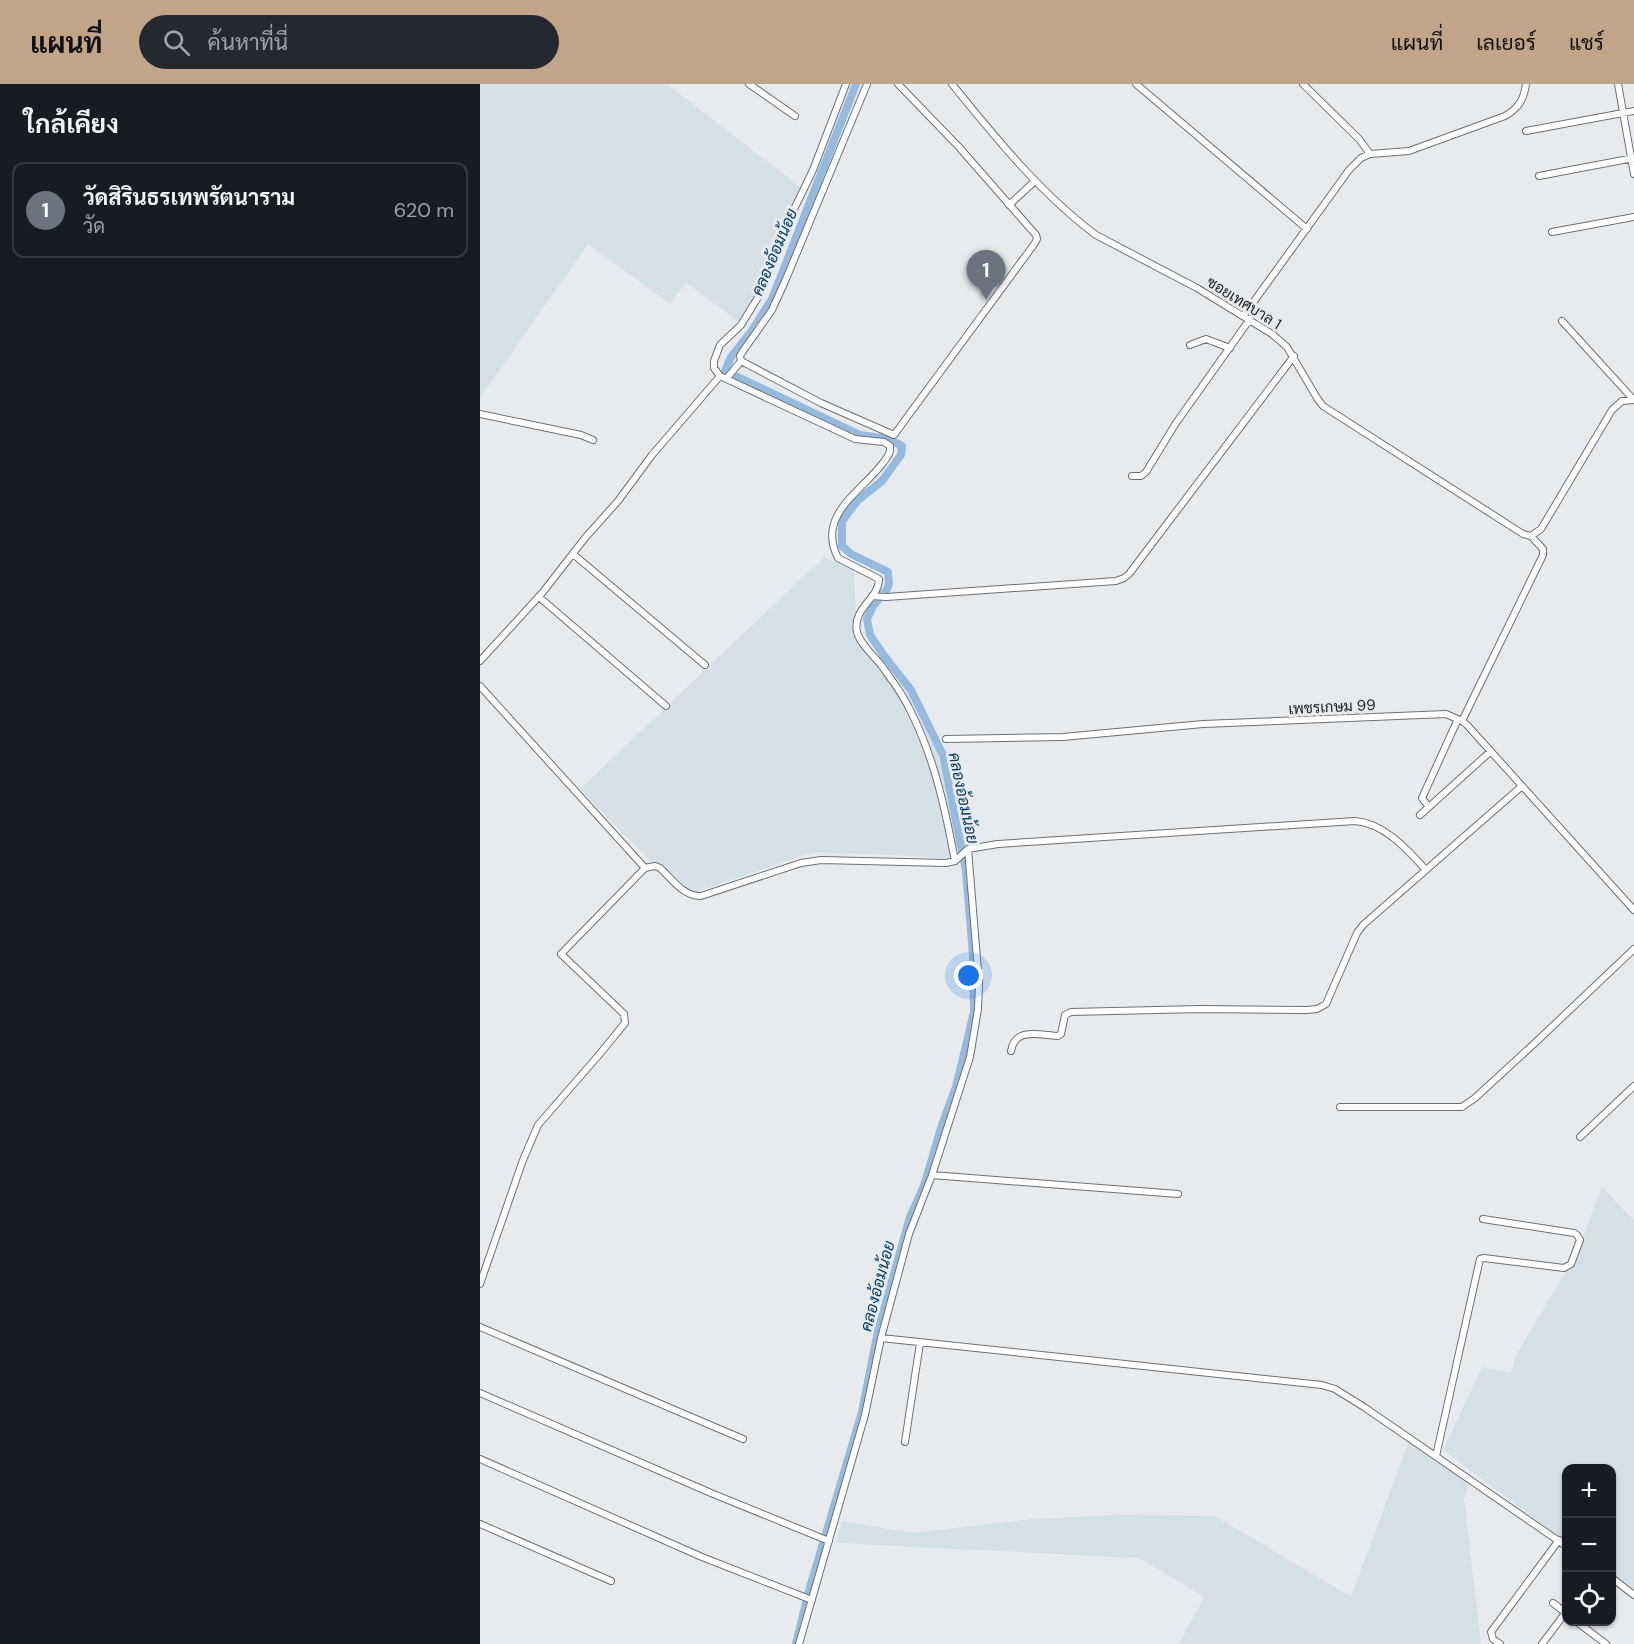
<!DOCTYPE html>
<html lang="th">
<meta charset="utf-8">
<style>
:root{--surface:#171b24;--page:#242831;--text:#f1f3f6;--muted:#9ea1a6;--line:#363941;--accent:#c0a589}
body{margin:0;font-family:"DM Sans",Sarabun,sans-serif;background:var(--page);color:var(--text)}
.controls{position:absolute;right:18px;bottom:18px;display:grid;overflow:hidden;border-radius:12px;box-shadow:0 2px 4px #0004}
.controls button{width:54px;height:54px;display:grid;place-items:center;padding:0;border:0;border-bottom:2px solid var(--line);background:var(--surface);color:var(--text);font:30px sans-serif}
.you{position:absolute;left:489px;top:892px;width:21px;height:21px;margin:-15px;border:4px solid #fff;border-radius:50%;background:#1a73e8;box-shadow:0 0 0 9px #1a73e833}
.badge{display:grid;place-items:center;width:39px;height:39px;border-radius:50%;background:var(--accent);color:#fff;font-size:20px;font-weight:700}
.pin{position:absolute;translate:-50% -50px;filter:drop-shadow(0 2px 3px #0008)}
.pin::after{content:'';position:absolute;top:32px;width:21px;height:18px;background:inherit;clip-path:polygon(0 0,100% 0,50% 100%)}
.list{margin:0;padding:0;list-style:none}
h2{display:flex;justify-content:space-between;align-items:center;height:78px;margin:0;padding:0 24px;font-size:26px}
h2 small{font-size:20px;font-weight:400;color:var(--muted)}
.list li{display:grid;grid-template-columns:39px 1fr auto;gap:18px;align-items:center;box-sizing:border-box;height:96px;margin:0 12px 12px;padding:0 12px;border:2px solid var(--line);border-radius:12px}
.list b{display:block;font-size:22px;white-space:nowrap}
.list p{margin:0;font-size:20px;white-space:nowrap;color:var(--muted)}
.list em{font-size:20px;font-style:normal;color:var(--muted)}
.icon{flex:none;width:33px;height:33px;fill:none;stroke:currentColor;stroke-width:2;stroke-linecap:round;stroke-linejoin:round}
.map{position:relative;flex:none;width:1154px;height:1560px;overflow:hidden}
header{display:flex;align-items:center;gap:36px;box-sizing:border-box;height:84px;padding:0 30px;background:var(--accent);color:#111}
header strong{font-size:28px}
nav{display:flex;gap:33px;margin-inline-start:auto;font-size:21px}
.search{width:420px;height:54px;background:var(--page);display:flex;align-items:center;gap:15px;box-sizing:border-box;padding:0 21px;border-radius:33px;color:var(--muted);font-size:22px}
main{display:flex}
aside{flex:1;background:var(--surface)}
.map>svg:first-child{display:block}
.built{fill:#d5dfe6}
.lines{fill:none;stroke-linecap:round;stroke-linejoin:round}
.canal{stroke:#96bade;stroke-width:8}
.street-casing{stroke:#6d7072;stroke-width:8}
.street{stroke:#fff;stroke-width:6}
.labels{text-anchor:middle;stroke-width:6;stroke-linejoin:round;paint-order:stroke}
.street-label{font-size:15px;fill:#242526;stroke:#e7ebee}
.water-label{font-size:16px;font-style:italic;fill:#003a67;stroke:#e7ebee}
</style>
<header>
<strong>แผนที่</strong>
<div class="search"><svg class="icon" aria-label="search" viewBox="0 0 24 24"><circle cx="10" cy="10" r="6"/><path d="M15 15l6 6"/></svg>ค้นหาที่นี่</div>
<nav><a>แผนที่</a><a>เลเยอร์</a><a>แชร์</a></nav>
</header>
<main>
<aside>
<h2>ใกล้เคียง<small></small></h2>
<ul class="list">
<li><span class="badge" style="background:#6b7280">1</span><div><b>วัดสิรินธรเทพรัตนาราม</b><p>วัด</p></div><em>620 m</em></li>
</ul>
</aside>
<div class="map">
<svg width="1154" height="1560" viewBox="0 0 1154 1560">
<rect width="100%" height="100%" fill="#e7ebee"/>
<path class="built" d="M 0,0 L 187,0 L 320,103 L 264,241 L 206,199 L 190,220 L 108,160 L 0,314 Z
M 344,473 L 374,486 L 377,550 L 432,614 L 458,670 L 478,759 L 473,774 L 334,768 L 204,812 L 100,705 Z
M 1122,1103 L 1154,1136 L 1154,1509 L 1132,1492 L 1132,1384 L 1086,1384 L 1086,1458 L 963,1366 L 1002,1283 L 1031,1289 L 1036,1271 L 1097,1169 Z
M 929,1357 L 989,1398 L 984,1415 L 1001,1560 L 699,1560 L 724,1513 L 659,1474 L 356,1459 L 362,1437 L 432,1449 L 552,1435 L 640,1431 L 735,1432 L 871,1513 Z"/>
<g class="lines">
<path class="canal" d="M 316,1560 L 329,1507 L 382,1328 L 398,1247 L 430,1133 L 444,1102 L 462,1041 L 476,1003 L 494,928 L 493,871 L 486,787 L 463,671 L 431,606 L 405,573 L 390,551 L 387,535 L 393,522 L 407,505 L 409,500 L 408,488 L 371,470 L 362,462 L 362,437 L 378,416 L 402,397 L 421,371 L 422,362 L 409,355 L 380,351 L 245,287 L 251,273 L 271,248 L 292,215 L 376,0"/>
<g class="street-casing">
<path id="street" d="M 269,0 L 315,32
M 472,0 C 515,53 560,109 616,151 L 717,204 L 792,250 L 807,263 L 837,314 L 843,322 L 1043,450 L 1051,452 L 1061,445 L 1132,326 L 1142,317 L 1154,316
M 656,0 L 827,145
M 823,0 L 879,55 L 890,70
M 1138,0 L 1154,90
M 1046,47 L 1154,27
M 1059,92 L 1154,74
M 529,121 L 555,97
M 1072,148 L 1154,133
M 764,231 L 869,86 L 881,74 L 890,70 L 929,67 L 1025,32 C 1039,24 1044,15 1046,0
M 1082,237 L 1153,315
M 710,261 L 726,255 L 750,264
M 261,277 L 341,319 L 414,351 L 555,159 L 557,155 L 556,151 L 478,62 L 418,0
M 240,292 L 234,284 L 234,277 L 240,261 L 261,241 L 280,210 L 306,142 L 333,86 L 366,0
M 247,294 L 261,277 L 260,272 L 263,267 L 292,226 L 306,195 L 387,0
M 0,330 L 101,351 L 113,356
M 652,392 L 661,392 L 666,388 L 696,339 L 770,235
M 93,470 L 225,581
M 392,512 L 406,513 L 636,497 L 644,494 L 649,490 L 814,272
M 59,513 L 186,622
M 0,577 L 63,508 L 105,454 L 138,417 L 172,371 L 240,292 L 375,355 L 404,358 L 410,362 C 411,370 407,373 403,379 C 381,408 336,431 358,474 L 399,495 C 399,515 372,524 377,548 C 380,560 394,572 401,581 C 411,595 422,609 429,624 C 454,672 465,724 475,777
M 0,602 L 165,784
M 982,637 L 1063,471 L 1063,465 L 1051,452
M 466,655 L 583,653 L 723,640 L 966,630 L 982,637 L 987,641 L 1154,826
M 949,723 L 942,714 L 978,635
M 940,731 L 1011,667
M 531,967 C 535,943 559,951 578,952 L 581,950 L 585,931 L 591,928 L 720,925 L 827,926 L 837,925 L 846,920 L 877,849 L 883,841 L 1042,702
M 860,1023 L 982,1023 L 995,1014 L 1057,957 L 1154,865
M 1100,1053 L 1154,1002
M 452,1091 L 698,1110
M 0,1200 L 43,1076 L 58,1041 L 118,972 L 145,939 L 144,930 L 81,870 L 165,784 L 175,782 L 180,784 C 192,795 204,813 221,812 L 321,779 L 341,776 L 466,779 L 475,777 L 488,765 L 518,760 L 875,737 C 904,739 927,765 946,786
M 0,1243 L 263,1355
M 401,1254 L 842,1301 L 855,1305 L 884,1323 L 1086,1462
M 0,1309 L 231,1409 L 349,1457
M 425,1358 L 440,1259
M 956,1372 L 1000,1175 L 1004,1174 L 1084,1184 L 1091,1180 L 1100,1156 L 1097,1151 L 1094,1149 L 1003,1135
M 0,1375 L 222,1473 L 332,1516
M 0,1440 L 131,1497
M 1132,1494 L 1154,1511
M 1073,1519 L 1086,1529
M 1097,1538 L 1126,1560
M 319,1560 L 385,1331 L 401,1254 L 429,1150 L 452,1091 L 490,973 L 498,925 L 499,899 L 488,765
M 1020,1560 L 1013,1555 L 1011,1548 L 1079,1456
M 1062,1560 L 1086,1528"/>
</g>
<use href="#street" class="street"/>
</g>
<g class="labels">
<g class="street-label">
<text transform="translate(764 219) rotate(32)" y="5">ซอยเทศบาล 1</text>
<text transform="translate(852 623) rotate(-3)" y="5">เพชรเกษม 99</text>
</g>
<g class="water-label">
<text transform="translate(294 168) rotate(-67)" y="6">คลองอ้อมน้อย</text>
<text transform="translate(484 714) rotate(78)" y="6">คลองอ้อมน้อย</text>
<text transform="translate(397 1202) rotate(-75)" y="6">คลองอ้อมน้อย</text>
</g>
</g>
</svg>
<div class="controls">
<button>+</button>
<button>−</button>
<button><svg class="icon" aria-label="locate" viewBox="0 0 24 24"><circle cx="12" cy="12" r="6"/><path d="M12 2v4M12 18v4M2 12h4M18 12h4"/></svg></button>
</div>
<div class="you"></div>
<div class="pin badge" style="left:506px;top:216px;background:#6b7280">1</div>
</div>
</main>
